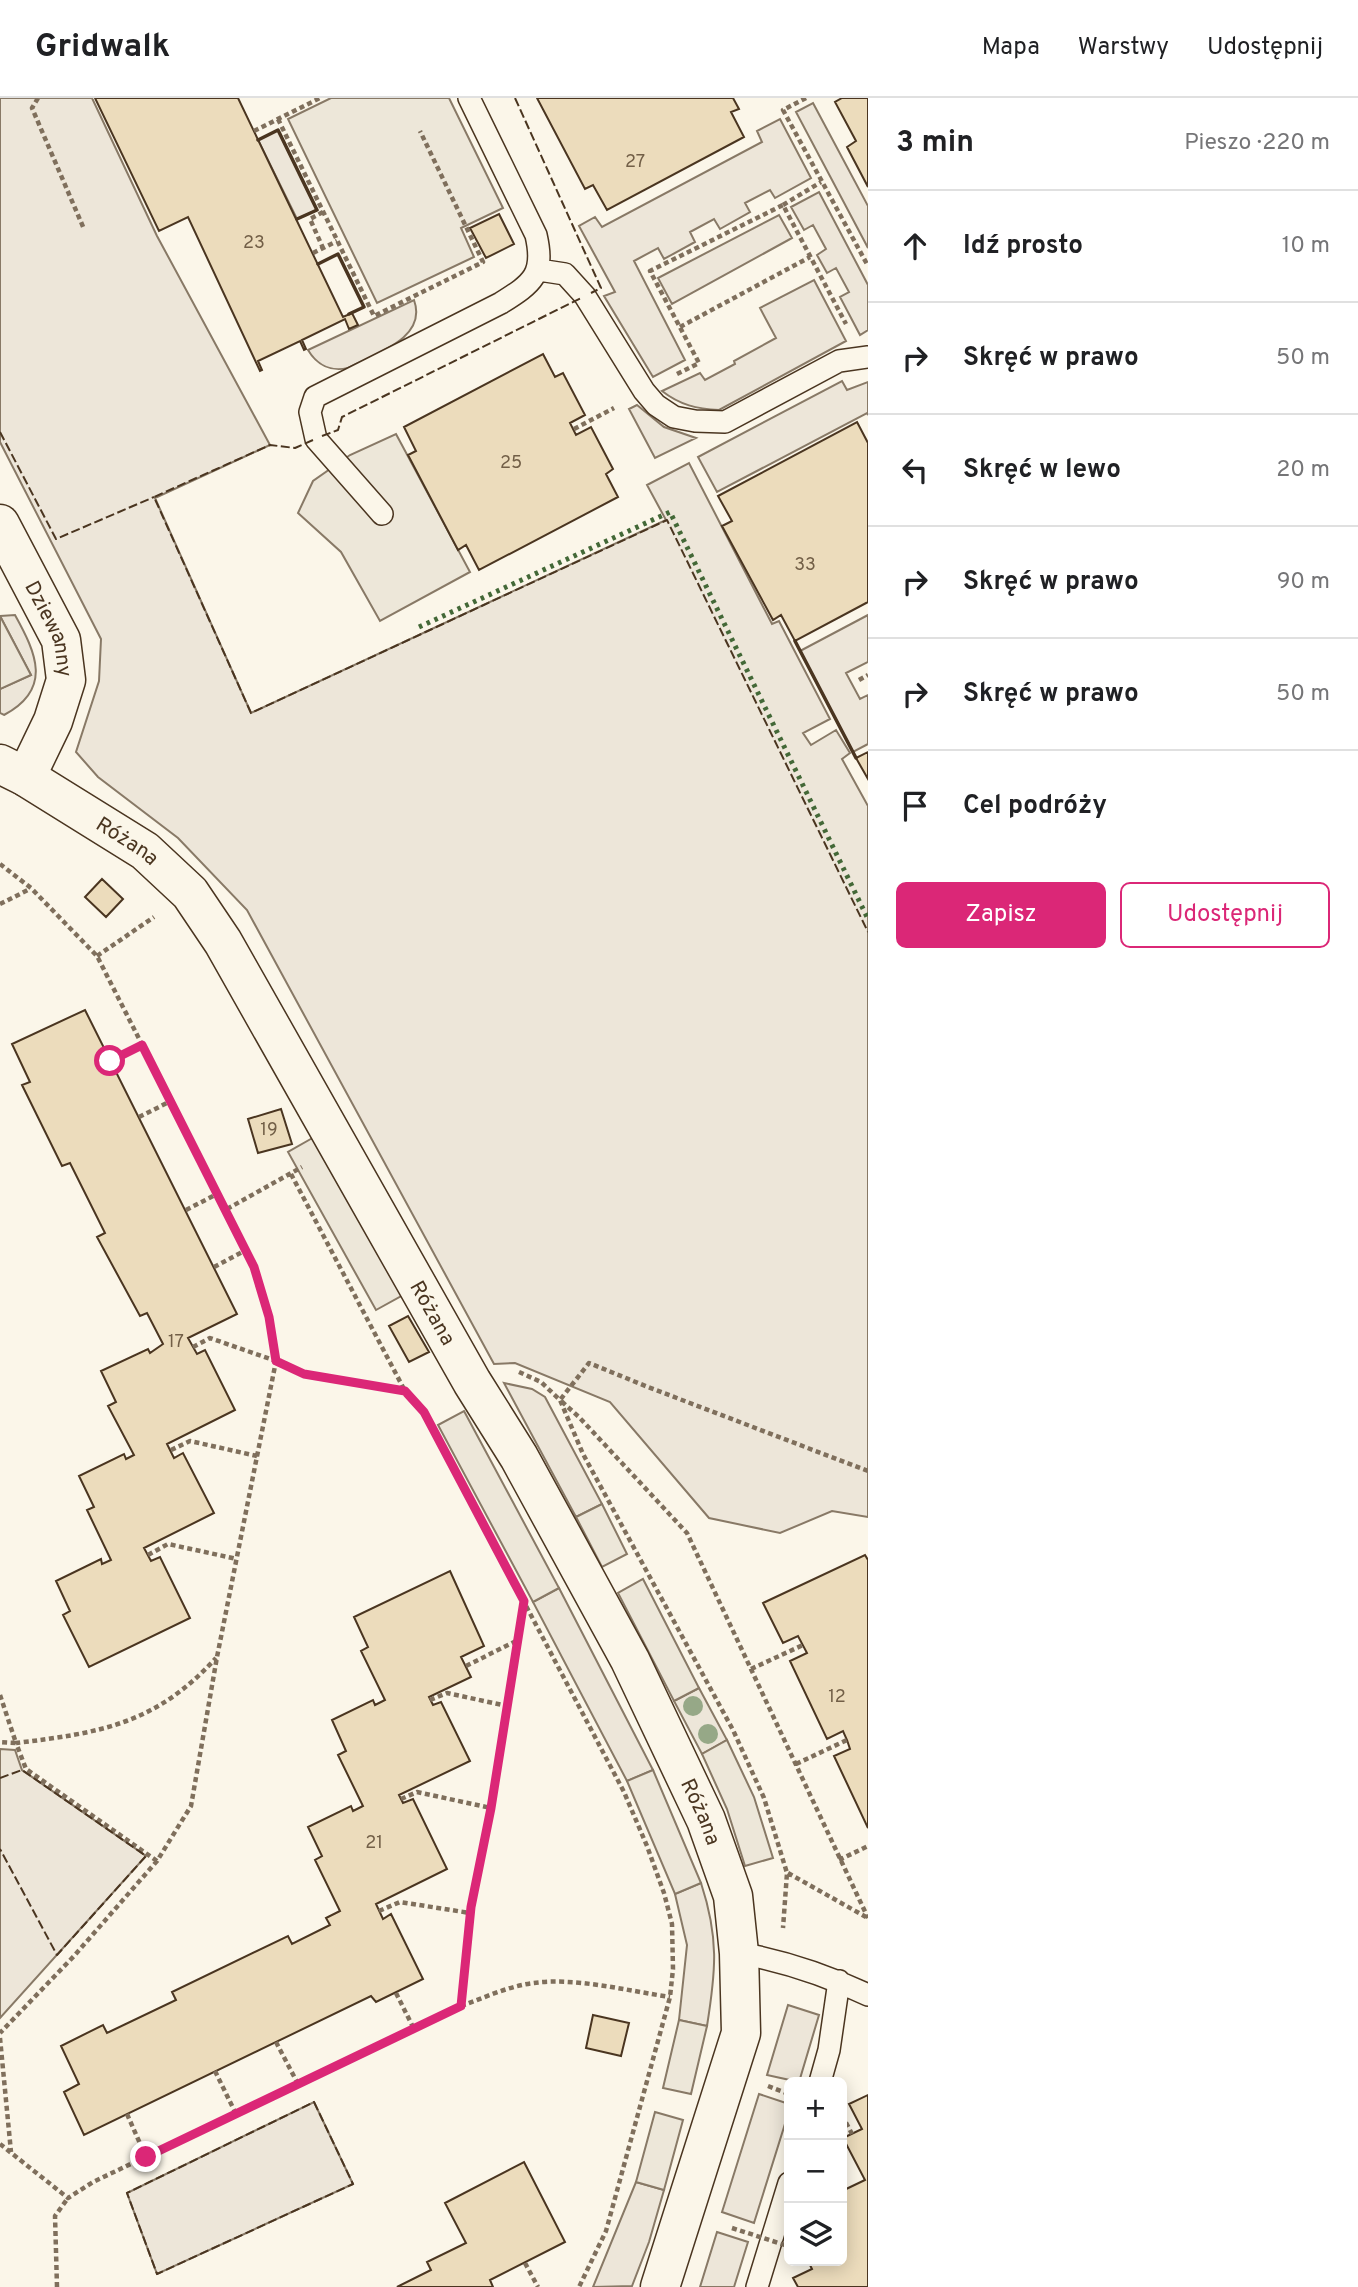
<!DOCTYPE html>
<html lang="pl">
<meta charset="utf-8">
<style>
:root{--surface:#fff;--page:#f2f2f2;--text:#202124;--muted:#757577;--line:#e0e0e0;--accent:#db2777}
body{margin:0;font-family:Overpass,sans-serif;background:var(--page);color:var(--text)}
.controls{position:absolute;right:21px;bottom:21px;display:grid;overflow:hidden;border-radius:10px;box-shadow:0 4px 18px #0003}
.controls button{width:63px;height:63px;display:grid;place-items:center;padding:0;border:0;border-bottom:2px solid var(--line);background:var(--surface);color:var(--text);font:35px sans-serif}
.stop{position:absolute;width:21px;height:21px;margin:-16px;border:5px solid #db2777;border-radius:50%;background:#fff}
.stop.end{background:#db2777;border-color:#fff;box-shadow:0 2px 7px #0008}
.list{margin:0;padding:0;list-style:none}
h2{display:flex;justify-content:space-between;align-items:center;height:91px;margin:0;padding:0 28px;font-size:30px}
h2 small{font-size:23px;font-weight:400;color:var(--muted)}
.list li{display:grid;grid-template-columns:46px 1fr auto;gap:21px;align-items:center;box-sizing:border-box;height:112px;padding:0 28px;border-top:2px solid var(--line)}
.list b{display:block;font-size:26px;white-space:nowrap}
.list em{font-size:23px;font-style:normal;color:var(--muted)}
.actions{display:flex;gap:14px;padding:21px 28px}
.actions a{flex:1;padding:16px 0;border:2px solid var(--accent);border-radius:10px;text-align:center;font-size:24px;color:var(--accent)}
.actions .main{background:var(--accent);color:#fff}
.icon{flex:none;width:38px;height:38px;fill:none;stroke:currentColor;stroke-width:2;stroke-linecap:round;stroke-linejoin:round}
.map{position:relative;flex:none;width:868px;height:2189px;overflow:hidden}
header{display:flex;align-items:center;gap:42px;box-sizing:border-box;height:98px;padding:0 35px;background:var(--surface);border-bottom:2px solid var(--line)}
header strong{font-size:33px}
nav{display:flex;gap:38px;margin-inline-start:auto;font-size:24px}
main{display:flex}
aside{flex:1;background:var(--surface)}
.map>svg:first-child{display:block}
.green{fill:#ede6d9;stroke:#887966;stroke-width:2}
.parking{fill:#ede7d9;stroke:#887966;stroke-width:2}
.building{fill:#ecdcbc;stroke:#4a3520;stroke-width:2}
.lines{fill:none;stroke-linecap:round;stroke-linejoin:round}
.lane-casing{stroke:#4a3520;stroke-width:24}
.street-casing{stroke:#4a3520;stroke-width:41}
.path{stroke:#7f6f5c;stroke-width:4.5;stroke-dasharray:5 3.5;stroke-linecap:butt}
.lane{stroke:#fbf6e9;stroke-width:21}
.street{stroke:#fbf6e9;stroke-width:38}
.path-bridge{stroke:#7f6f5c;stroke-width:4.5;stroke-dasharray:5 3.5;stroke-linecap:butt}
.hedge{stroke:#436837;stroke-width:5;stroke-dasharray:3.5 5;stroke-linecap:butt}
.fence{stroke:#4a3520;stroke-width:2;stroke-dasharray:9 3.5;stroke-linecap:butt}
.wall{stroke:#4a3520;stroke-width:3.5}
.tree{fill:#96a887}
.route{stroke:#db2777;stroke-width:9}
.labels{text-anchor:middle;stroke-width:5;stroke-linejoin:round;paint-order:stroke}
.number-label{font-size:18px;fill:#725f47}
.street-label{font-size:21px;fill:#4a3520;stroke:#fbf6e9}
</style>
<header>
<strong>Gridwalk</strong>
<nav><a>Mapa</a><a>Warstwy</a><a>Udostępnij</a></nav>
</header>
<main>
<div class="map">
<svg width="868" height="2189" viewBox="0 0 868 2189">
<rect width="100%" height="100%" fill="#fbf6e9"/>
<path class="green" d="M 0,0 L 92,0 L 157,138 L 270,347 L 155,400 L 251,615 L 666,422 L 647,387 L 689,365 L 772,526 L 779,523 L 830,621 L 803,635 L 811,647 L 836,632 L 850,655 L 842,661 L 868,708 L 868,1419 L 832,1413 L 780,1435 L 709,1420 L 610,1304 L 515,1265 L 494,1266 L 247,812 L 178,740 L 98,679 L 76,654 L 99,583 L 101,541 L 0,344 Z
M 813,5 L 868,108 L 868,150 L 796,14 Z
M 780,21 L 811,80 L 775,100 L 770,92 L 745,105 L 750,114 L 720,131 L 714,121 L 690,134 L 695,144 L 664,161 L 658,150 L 634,163 L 685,262 L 653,279 L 604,198 L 615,194 L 579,128 L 595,119 L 602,129 L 762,44 L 757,33 Z
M 278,32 L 317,112 L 297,121 L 258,42 Z
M 819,94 L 868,187 L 868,232 L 860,237 L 840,199 L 849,194 L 836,170 L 827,175 L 817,157 L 826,151 L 813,127 L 804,132 L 791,109 Z
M 779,117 L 792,140 L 672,206 L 658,180 Z
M 814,182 L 846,243 L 719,312 C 697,311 680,307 662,293 L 700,275 L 705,282 L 735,266 L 734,263 L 776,240 L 760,210 Z
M 414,202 C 428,241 374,256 348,270 C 331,274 317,267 308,252 Z
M 842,283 L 847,292 L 868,284 L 868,317 L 867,315 L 717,394 L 698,359 Z
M 637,307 L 664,329 L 696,340 L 655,360 L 629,311 Z
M 15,517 C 36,555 53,591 4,617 L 0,615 L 0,591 L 31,577 L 0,518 Z
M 868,517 L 868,564 L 846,575 L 860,601 L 868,597 L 868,646 L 853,654 L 800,553 Z
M 504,1285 L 532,1291 L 545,1299 L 602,1406 L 576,1419 Z
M 559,1490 L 653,1672 L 627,1683 L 533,1504 Z
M 699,1590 L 727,1642 L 702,1656 L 674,1603 Z
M 0,1651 L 15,1652 L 22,1672 L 146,1758 L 0,1920 Z
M 701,1785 C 719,1840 716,1872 707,1928 L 679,1922 L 687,1847 L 675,1796 Z
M 788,1907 L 819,1917 L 799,1984 L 767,1977 Z
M 759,1996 L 789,2006 L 789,2013 L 754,2125 L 722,2114 Z
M 314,2004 L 353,2086 L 157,2176 L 127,2095 Z
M 636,2084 L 664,2092 L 649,2144 L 632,2188 L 593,2189 Z
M 717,2134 L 748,2144 L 734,2189 L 700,2189 Z"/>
<path class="parking" d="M 331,0 L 449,0 L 503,110 L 461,130 L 474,159 L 377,205 L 288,21 Z
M 396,336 L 470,474 L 380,523 L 341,454 L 298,415 L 313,383 L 350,357 Z
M 0,518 L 31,577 L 0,591 Z
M 316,1038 L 403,1197 L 376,1212 L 288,1054 Z
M 464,1313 L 559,1490 L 533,1504 L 438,1327 Z
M 602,1406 L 627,1456 L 602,1469 L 576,1419 Z
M 643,1481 L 699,1590 L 674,1603 L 618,1495 Z
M 727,1642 L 754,1699 L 773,1760 L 745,1768 L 727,1711 L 702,1656 Z
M 653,1672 L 701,1785 L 675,1796 L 627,1683 Z
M 679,1922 L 707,1928 L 691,1996 L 663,1990 Z
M 655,2014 L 683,2022 L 664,2092 L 636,2084 Z"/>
<path class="building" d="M 95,0 L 238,0 L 343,219 L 352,215 L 358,227 L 349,231 L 345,221 L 302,242 L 306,251 L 304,252 L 300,243 L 258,263 L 262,272 L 260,273 L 188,119 L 159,133 Z
M 537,0 L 733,0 L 739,11 L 731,14 L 744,39 L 607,112 L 593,87 L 585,91 Z
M 842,0 L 868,0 L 868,89 L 847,49 L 856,43 L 835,4 Z
M 499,116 L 514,146 L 486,160 L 470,130 Z
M 543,256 L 555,279 L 563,275 L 585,317 L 570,325 L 576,337 L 591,329 L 613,371 L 606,376 L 618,399 L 479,472 L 466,447 L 458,452 L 408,357 L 416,353 L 404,329 Z
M 857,324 L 868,345 L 868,504 L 795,543 L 781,517 L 773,522 L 722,428 L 732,423 L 718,398 Z
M 868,654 L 868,681 L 856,660 Z
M 102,781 L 123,801 L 106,819 L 85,799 Z
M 85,912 L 237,1216 L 188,1240 L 197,1256 L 205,1252 L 235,1312 L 167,1346 L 174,1360 L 183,1355 L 214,1415 L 144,1450 L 151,1463 L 160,1459 L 190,1520 L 89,1569 L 63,1517 L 70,1513 L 56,1483 L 101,1461 L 102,1466 L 111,1462 L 87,1412 L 94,1409 L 79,1378 L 124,1356 L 126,1361 L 134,1357 L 108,1308 L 116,1304 L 101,1273 L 148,1251 L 150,1255 L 163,1246 L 147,1215 L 140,1218 L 97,1139 L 105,1135 L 70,1065 L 62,1068 L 22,987 L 30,984 L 12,946 Z
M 281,1011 L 292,1046 L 258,1055 L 248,1021 Z
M 408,1218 L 429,1254 L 409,1264 L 389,1228 Z
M 865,1457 L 868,1462 L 868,1730 L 834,1658 L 850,1651 L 847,1642 L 843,1633 L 827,1641 L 790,1563 L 807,1555 L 798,1538 L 783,1545 L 763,1505 Z
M 450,1473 L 484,1548 L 461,1559 L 471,1579 L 429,1599 L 433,1607 L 441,1604 L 470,1663 L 399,1697 L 403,1705 L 413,1701 L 447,1771 L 376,1806 L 383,1821 L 391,1816 L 423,1881 L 376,1904 L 371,1898 L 84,2037 L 64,1994 L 79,1986 L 61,1948 L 103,1927 L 107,1935 L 176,1902 L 172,1894 L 288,1838 L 292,1846 L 330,1827 L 326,1820 L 340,1813 L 315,1762 L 322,1758 L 308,1729 L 351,1708 L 353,1713 L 363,1708 L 338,1657 L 346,1653 L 332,1622 L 373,1602 L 375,1607 L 385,1602 L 361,1553 L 368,1549 L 354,1519 Z
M 593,1917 L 629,1925 L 621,1958 L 586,1950 Z
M 868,1997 L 868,2189 L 798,2189 L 793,2180 L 812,2171 L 808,2163 L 842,2163 L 842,2093 L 865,2082 L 843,2040 L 862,2031 L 849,2006 Z
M 524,2064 L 565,2144 L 490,2182 L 493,2189 L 397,2189 L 431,2172 L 427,2164 L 466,2145 L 445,2105 Z"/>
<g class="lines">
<g class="lane-casing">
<path id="lane" d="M 539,172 L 565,176 L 585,198 L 644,293 L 656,307 L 674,319 L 695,323 L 725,324 L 839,263 L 868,259
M 382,416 L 316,341 L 310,314 L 315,299 L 501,205 C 533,185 545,176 536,137 L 469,0
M 739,1855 C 784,1863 826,1877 868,1897
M 820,1984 L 829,1952 L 839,1883
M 757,2189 L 789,2085"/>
</g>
<g class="street-casing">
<g id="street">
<path id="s1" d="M 0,426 L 61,542 L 66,582 L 53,623 L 26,679"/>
<path id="s2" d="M 0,666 L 26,679 L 145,753 L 190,795 L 223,844 L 472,1284 L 519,1359 L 630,1562 L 706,1722 L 733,1798 L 739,1855 L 741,1935 L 660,2189"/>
</g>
</g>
<path class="path" d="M 38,0 L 32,10 L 84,131
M 806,0 L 783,12 L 868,168
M 278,21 L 374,218 L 483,164 L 420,33
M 254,33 L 320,0
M 783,107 L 821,84
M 323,114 L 310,121 L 323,150
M 313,155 L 337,143
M 680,229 L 810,159
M 677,276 L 699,265 L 650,173 L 783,107 L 846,226
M 574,331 L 614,310
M 859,582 L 868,577
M 0,766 L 31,790 L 97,858 L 255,1169 L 269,1219 L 276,1263 L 217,1559 L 191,1708 L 157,1763 L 74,1858 L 0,1935
M 0,806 L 30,791
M 97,858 L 154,819
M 110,963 L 142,947
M 139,1019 L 171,1003
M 291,1076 L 405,1293 L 424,1314 L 624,1694 L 647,1748 L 664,1795 L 672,1826 L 673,1871 L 670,1899 L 606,2133 L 579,2189
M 227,1111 L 302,1069
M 186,1112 L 219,1095
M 214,1169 L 246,1152
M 193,1249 L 210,1240 L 276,1263 L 304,1276 L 405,1293
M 519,1274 L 541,1284 L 560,1302 L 583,1356 L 733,1632 L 764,1700 L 787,1775 L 783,1830
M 171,1352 L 190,1343 L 257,1358
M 868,1373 L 648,1289 L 589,1265 L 560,1302 L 579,1319 L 687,1435 L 868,1820
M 148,1457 L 168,1446 L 237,1461
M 466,1568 L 518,1542
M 751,1571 L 803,1547
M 0,1597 L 16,1645 L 0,1644
M 430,1602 L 447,1595 L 507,1608
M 796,1666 L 847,1642
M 401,1701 L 417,1694 L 491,1710
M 839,1762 L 868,1748
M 157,1763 L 26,1671 L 16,1645 C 100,1635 156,1626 216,1560
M 788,1775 L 866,1819
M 379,1813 L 400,1804 L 470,1815
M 396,1895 L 414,1931
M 461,1908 C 484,1900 508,1888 534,1885 C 574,1879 629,1893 670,1899
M 0,1940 L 11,2054
M 276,1944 L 298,1986
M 215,1973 L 236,2016
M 768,1988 L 786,1995
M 127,2016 L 146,2059
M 842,2017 L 852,2036
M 0,2046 L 68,2100 L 93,2084 L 461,1908 L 471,1809 L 491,1710 L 524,1504
M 525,2165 L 538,2189
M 57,2189 L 55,2118 L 68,2100"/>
<use href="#lane" class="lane"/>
<use href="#street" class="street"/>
<path class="path-bridge" d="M 732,2130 L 788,2148 L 789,2151"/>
<path class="hedge" d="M 419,529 L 670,414 L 868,821"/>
<path class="fence" d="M 515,0 L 601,190 L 591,195
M 0,334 L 56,441 L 154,399
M 322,338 L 338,332 L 342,319 L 581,200
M 313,342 L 295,350 L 270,347 L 154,399 L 251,615 L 667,422 L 868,834
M 0,1680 L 22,1672 L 146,1758 L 57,1857 L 0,1751
M 314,2004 L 353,2086 L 157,2176 L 127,2095 Z"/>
<path class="wall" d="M 258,42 L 278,32 L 317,112 L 297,121
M 318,166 L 338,156 L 364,209 L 349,216
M 795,543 L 856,660"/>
</g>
<g class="tree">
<circle cx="693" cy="1608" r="10"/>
<circle cx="708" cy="1636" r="10"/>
</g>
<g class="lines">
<path class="route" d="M 110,963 L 142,947 L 254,1169 L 269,1219 L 276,1263 L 304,1276 L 405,1293 L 424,1314 L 524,1503 L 491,1710 L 471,1809 L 461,1908 L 146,2059"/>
</g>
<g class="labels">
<g class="number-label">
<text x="635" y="69">27</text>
<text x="254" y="150">23</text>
<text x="511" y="370">25</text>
<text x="805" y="472">33</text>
<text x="269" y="1037">19</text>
<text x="176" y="1249">17</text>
<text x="837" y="1604">12</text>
<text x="374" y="1750">21</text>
</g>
<g class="street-label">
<text dy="7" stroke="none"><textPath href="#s1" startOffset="117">Dziewanny</textPath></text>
<text dy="7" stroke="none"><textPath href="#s2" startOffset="149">Różana</textPath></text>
<text dy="7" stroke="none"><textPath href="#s2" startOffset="716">Różana</textPath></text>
<text dy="7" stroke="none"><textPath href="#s2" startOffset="1283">Różana</textPath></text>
</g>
</g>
</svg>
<div class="controls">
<button>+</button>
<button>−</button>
<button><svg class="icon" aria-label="layers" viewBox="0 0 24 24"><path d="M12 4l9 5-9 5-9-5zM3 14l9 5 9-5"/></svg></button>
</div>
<div class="stop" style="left:110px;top:963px"></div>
<div class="stop end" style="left:146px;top:2059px"></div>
</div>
<aside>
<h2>3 min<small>Pieszo · 220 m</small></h2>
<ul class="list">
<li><svg class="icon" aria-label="ahead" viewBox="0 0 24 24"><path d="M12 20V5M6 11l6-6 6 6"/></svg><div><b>Idź prosto</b></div><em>10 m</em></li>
<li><svg class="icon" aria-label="right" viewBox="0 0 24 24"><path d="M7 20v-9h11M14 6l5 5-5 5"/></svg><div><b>Skręć w prawo</b></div><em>50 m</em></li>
<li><svg class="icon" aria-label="left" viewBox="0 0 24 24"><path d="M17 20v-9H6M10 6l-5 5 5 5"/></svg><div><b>Skręć w lewo</b></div><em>20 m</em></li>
<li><svg class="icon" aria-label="right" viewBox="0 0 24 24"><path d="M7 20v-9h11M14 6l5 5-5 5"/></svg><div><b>Skręć w prawo</b></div><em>90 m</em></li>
<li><svg class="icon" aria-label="right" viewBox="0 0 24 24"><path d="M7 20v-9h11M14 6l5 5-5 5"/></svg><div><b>Skręć w prawo</b></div><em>50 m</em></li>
<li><svg class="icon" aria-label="arrive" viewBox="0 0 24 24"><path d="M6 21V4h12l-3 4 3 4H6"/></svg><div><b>Cel podróży</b></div></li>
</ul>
<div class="actions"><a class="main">Zapisz</a><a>Udostępnij</a></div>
</aside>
</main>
